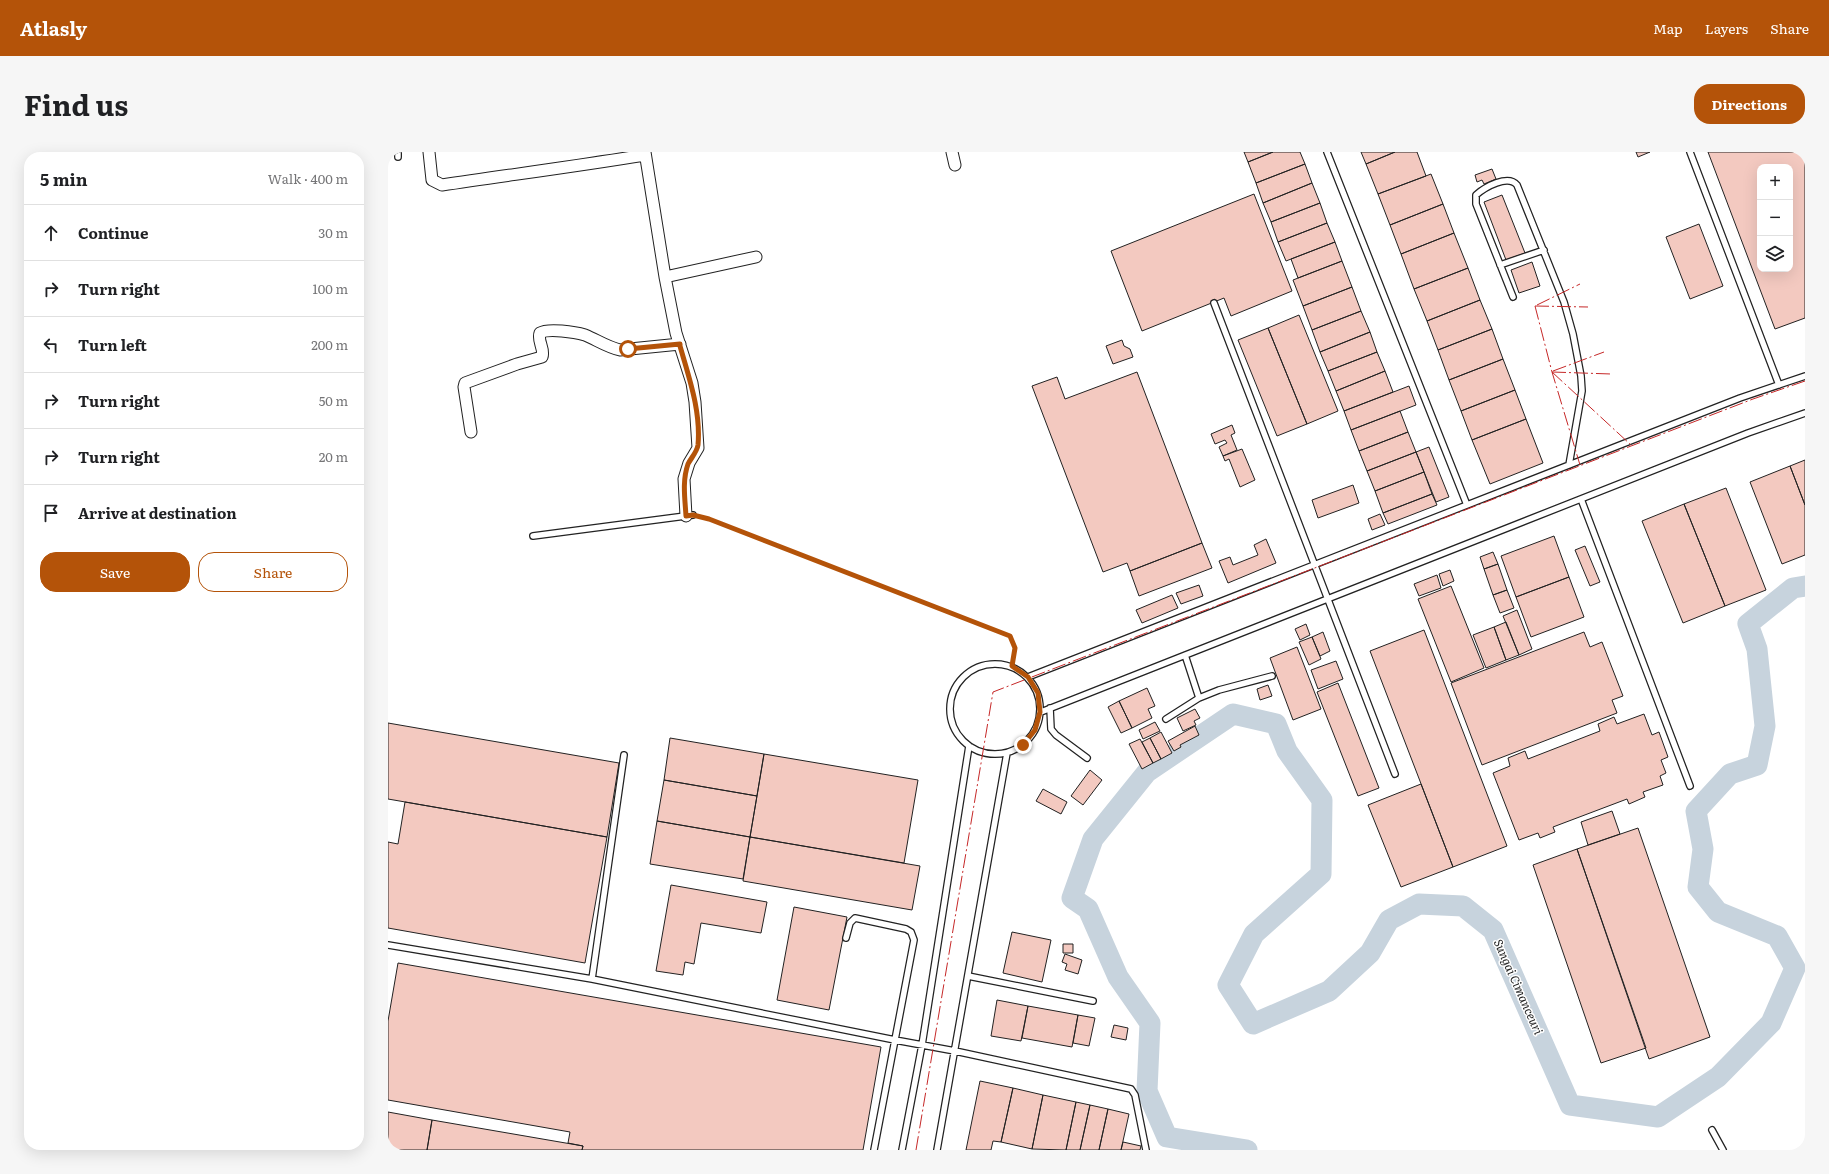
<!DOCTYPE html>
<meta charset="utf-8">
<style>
:root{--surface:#fff;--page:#f6f6f6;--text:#202124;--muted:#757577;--line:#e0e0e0;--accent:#b45309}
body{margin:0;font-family:Literata,serif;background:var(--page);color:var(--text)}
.controls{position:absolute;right:12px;top:12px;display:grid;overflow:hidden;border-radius:8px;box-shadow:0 4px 16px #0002}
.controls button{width:36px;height:36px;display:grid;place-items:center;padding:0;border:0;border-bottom:1px solid var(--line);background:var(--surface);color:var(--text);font:20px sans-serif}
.stop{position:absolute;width:12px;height:12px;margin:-9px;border:3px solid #b45309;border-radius:50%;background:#fff}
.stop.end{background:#b45309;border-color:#fff;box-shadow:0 1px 4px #0008}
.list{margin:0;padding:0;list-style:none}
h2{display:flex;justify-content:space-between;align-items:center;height:52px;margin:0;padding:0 16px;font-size:17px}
h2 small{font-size:13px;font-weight:400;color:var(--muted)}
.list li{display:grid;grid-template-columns:26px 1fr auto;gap:12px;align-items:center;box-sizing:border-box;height:56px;padding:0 16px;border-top:1px solid var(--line)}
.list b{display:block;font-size:15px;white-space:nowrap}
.list em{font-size:13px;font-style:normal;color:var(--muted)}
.actions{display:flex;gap:8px;padding:12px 16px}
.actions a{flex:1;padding:9px 0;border:1px solid var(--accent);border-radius:16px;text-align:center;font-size:14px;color:var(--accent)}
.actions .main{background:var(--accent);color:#fff}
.icon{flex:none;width:22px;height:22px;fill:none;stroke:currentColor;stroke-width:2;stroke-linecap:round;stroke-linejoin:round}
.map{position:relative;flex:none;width:1417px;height:998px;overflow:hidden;border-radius:16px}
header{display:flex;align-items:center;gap:24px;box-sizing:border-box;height:56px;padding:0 20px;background:var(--accent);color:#fff}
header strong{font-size:19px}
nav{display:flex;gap:22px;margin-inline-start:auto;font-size:14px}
.intro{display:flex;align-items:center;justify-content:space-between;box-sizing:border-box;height:96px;padding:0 24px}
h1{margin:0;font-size:28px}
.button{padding:10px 18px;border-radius:16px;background:var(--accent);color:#fff;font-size:14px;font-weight:700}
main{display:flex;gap:24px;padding:0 24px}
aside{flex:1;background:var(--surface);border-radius:16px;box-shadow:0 4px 16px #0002}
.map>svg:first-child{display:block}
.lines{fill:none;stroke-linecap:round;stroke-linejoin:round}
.river{stroke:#c7d3dd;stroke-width:21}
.building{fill:#f3c9c0;stroke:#222;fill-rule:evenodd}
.lane-casing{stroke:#222;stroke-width:8}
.street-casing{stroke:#222;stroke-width:13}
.path{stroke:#646464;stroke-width:2;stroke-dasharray:3 2;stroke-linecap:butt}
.lane{stroke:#fff;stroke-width:5.5}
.street{stroke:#fff;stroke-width:11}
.power{stroke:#c62828;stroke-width:1;stroke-dasharray:14 3 2 3;stroke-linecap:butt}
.route{stroke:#b45309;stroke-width:5}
.labels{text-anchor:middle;stroke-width:3;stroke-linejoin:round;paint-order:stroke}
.water-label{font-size:12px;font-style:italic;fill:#222;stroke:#fff}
</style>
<header>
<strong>Atlasly</strong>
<nav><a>Map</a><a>Layers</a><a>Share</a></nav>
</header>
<div class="intro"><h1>Find us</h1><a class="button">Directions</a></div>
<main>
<aside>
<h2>5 min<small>Walk · 400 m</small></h2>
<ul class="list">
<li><svg class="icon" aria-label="ahead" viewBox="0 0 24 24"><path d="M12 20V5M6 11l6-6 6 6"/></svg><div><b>Continue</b></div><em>30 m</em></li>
<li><svg class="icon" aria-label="right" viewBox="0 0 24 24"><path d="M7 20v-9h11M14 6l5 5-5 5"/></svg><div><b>Turn right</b></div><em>100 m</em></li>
<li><svg class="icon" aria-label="left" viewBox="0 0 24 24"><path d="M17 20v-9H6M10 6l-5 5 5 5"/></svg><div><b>Turn left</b></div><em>200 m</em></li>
<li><svg class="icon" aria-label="right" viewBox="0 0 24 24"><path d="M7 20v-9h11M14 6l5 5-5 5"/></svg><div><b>Turn right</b></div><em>50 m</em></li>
<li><svg class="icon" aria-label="right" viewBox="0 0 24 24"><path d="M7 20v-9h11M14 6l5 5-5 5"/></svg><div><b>Turn right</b></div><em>20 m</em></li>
<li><svg class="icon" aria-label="arrive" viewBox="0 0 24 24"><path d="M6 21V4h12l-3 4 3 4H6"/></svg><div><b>Arrive at destination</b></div></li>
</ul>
<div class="actions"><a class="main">Save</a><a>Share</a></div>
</aside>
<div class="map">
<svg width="1417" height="998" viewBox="0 0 1417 998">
<rect width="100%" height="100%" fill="#fff"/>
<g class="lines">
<path class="river" d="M 859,998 L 779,985 L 759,939 L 762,871 L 730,825 L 700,757 L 684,746 L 705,687 L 759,620 L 845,562 L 888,572 L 899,599 L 934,648 L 933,722 L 866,782 L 840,833 L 865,872 L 941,839 L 982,801 L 1001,768 L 1031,752 L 1075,754 L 1105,778 L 1182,953 L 1270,965 L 1330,925 L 1383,871 L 1407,816 L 1389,784 L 1330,760 L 1310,735 L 1315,697 L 1308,659 L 1342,622 L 1369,613 L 1377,574 L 1369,497 L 1360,472 L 1405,436 L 1417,434"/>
</g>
<path class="building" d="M 856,0 L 885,0 L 860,10 Z
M 885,0 L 912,0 L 917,12 L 868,31 L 860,10 Z
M 973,0 L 1007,0 L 978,12 Z
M 1007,0 L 1029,0 L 1038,24 L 990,42 L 978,12 Z
M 1248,0 L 1262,0 L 1250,5 Z
M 1320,0 L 1417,0 L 1417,166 L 1387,177 ZM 1372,15 L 1402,15 L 1402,117 L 1372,117 Z
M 917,12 L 924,31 L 875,51 L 868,31 Z
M 1104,17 L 1108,27 L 1096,32 L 1094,28 L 1089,30 L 1087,23 Z
M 1043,22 L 1055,52 L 1002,73 L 990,42 Z
M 924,31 L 932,51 L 883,70 L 875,51 Z
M 866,42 L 904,139 L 843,164 L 836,146 L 754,179 L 723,99 Z
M 1114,43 L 1137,101 L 1118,108 L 1096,50 Z
M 932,51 L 939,71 L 890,90 L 883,70 Z
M 1055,52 L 1066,81 L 1013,102 L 1002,73 Z
M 939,71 L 947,90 L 898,109 L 890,90 Z
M 1311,72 L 1335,134 L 1302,147 L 1278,85 Z
M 1066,81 L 1080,116 L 1026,137 L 1013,102 Z
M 947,90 L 954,109 L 910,126 L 903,107 Z
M 954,109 L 964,135 L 915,154 L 905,128 Z
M 1144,110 L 1152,134 L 1131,141 L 1123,118 Z
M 1080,116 L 1092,148 L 1039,169 L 1026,137 Z
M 964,135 L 973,159 L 924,178 L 915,154 Z
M 1092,148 L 1104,177 L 1050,198 L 1039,169 Z
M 973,159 L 982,180 L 932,200 L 924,178 Z
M 911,163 L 950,259 L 919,272 L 880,176 Z
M 880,176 L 919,272 L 889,284 L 850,188 Z
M 1104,177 L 1115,207 L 1061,228 L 1050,198 Z
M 982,180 L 989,200 L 940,219 L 932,200 Z
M 734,188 L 736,194 L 742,197 L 745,205 L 725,212 L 718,194 Z
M 989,200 L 997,219 L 948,239 L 940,219 Z
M 1115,207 L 1127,238 L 1073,259 L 1061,228 Z
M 997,219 L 1005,240 L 956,259 L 948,239 Z
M 749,220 L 814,391 L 742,419 L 739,411 L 715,420 L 644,234 L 669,225 L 677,247 Z
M 1021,234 L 1028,253 L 963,278 L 956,259 Z
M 1127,238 L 1138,267 L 1084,288 L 1073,259 Z
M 1012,259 L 1020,280 L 971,299 L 963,278 Z
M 1138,267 L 1155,311 L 1102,332 L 1084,288 Z
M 844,273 L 847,281 L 843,283 L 849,298 L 835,304 L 831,295 L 839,291 L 837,288 L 827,292 L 823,282 Z
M 1020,280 L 1028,300 L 979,319 L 971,299 Z
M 1041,295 L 1061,345 L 1048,350 L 1028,300 Z
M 854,297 L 867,328 L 852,335 L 841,307 L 837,309 L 835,304 Z
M 1028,300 L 1036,320 L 987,339 L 979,319 Z
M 1417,308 L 1417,353 L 1402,314 Z
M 1402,314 L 1417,353 L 1417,403 L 1394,412 L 1362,330 Z
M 1036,320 L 1044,342 L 995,361 L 987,339 Z
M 965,333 L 971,351 L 930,366 L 924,348 Z
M 1338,336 L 1378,438 L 1337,454 L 1296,352 Z
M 1044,342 L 1049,353 L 1000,372 L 995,361 Z
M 1296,352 L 1337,454 L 1295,471 L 1254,369 Z
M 992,362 L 997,373 L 984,378 L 980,367 Z
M 1166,384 L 1181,425 L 1128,445 L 1113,404 Z
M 878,387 L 888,411 L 840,431 L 831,409 L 842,405 L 845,413 L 870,403 L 866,393 Z
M 814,391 L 824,416 L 751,444 L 742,419 Z
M 1197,394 L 1212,430 L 1202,434 L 1187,398 Z
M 1105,400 L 1110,412 L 1096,417 L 1092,405 Z
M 1110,412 L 1119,438 L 1105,443 L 1096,417 Z
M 1062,418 L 1066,429 L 1055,434 L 1051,422 Z
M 1049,423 L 1053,436 L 1031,444 L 1026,432 Z
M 1181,425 L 1196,465 L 1143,485 L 1128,445 Z
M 811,433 L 815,444 L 793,452 L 788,441 Z
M 1063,434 L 1096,516 L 1063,530 L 1030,447 Z
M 1119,438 L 1126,456 L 1112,461 L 1105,443 Z
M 784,443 L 790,456 L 754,471 L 748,458 Z
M 1129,458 L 1144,497 L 1131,503 L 1115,464 Z
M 1118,470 L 1131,503 L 1118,508 L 1106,475 Z
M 918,472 L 922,483 L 912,488 L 907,477 Z
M 1106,475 L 1118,508 L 1098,516 L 1085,483 Z
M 1036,478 L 1119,694 L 1065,715 L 982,499 Z
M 935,480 L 942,499 L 932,504 L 924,485 Z
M 1196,480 L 1202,495 L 1214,490 L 1235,544 L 1224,548 L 1229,561 L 1094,613 L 1063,531 Z
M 924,485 L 933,507 L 921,513 L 911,490 Z
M 909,495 L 933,557 L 905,568 L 882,506 Z
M 948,509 L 955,527 L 930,537 L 923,518 Z
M 950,531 L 991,636 L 970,644 L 929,540 Z
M 880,533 L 884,544 L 872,548 L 869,537 Z
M 759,536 L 767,554 L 760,557 L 764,566 L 744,576 L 731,549 Z
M 731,549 L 744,576 L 733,581 L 720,555 Z
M 807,557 L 812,566 L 806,569 L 808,573 L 795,579 L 789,566 Z
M 1256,562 L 1264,583 L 1271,580 L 1280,605 L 1273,608 L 1278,621 L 1272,624 L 1275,633 L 1255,640 L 1257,645 L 1241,652 L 1239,647 L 1165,675 L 1167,680 L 1152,686 L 1150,681 L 1131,688 L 1105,621 L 1122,614 L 1120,606 L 1137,599 L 1140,607 L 1212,579 L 1210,572 L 1226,565 L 1229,572 Z
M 767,570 L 772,579 L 755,587 L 751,578 Z
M 0,571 L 231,611 L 219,685 L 0,647 Z
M 807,574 L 811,583 L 792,593 L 793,595 L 786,599 L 780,589 Z
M 773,580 L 784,601 L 773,607 L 762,586 Z
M 282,586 L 376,602 L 369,644 L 276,628 Z
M 762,586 L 773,607 L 765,611 L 754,590 Z
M 752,587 L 765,611 L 754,617 L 741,592 Z
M 376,602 L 530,628 L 516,711 L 362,685 Z
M 702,618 L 714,628 L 695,653 L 683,644 Z
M 276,628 L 369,644 L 362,685 L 269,669 Z
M 1033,632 L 1065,715 L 1013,735 L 980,653 Z
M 655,637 L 679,650 L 673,662 L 648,649 Z
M 17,650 L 219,685 L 197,811 L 0,776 L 0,690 L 10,692 Z
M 1224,659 L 1232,682 L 1200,693 L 1193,670 Z
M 269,669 L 362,685 L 355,727 L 262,712 Z
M 1250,676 L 1322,885 L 1261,907 L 1189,697 Z
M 362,685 L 532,714 L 524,758 L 355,729 Z
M 1189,697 L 1258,896 L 1213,911 L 1145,713 Z
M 283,733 L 379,750 L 373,781 L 313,771 L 306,812 L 297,810 L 295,823 L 268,819 Z
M 406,755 L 459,765 L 441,858 L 389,848 Z
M 624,780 L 663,788 L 654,830 L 615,821 Z
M 675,792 L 685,792 L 685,801 L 675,801 Z
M 677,802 L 694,808 L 690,822 L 677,818 L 679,812 L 674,810 Z
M 10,811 L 493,895 L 475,998 L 194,998 L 195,994 L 180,991 L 182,980 L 0,948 L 0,869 Z
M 609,848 L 640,854 L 633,889 L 603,884 Z
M 640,854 L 690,863 L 684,895 L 634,886 Z
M 690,863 L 707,866 L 701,894 L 685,891 Z
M 726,873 L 740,876 L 738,888 L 723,885 Z
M 592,929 L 625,936 L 613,990 L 605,989 L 603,998 L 578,998 Z
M 625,936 L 655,943 L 644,997 L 613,990 Z
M 655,943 L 688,950 L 678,998 L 644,997 Z
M 688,950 L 702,953 L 692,998 L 678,998 Z
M 702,953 L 720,957 L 711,998 L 692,998 Z
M 720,957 L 741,962 L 733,998 L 711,998 Z
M 0,960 L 44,968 L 39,998 L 0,998 Z
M 44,968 L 195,994 L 194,998 L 39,998 Z
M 735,990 L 753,994 L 752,998 L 733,998 Z"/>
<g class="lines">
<g class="lane-casing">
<path id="lane" d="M 10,0 L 10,5
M 939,0 L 1079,353
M 1302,0 L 1391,233
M 1112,113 L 1156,98
M 1125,145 L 1088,52 L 1088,43 C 1097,35 1120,22 1129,33 L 1176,150 L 1185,182 L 1193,224 L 1194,239 L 1181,313
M 826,151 L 1007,622
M 1193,347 L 1302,634
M 145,384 L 305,363
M 797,503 L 811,546
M562 557a45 45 0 1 1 90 0a45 45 0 1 1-90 0Z
M 640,525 L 1352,246 L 1417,224
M 662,556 L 663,577 L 668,583 L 699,606
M 653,560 L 1360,281 L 1417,261
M 778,567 L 811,546 L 831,538 L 884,524
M 458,786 L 462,771 L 467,766 L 518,777 L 523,780 L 526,788 L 486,998
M 0,793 L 204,827 L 507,888 L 567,899 L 743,937 L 747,943 L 758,998
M 580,824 L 705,849
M 204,827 L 236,603
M 1324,978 L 1335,998
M 514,998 L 534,893 L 581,594
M 549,998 L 619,601"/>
</g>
<g class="street-casing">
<path id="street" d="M 41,0 L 44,28 L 54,33 C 121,23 189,14 257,3
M 257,0 L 277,125 L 288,181 L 304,231 L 307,250 L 310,296 L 301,311 L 296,327 L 298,364
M 564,0 L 567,13
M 277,125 L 368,105
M 83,280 L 76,235 L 77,231 L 129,212 L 154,205 C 157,197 149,189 152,181 C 160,176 187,180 197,183 C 209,188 219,195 232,198 L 292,192"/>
</g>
<path class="path" d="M 312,364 L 622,484 L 627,496 L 624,514"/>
<use href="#lane" class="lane"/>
<use href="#street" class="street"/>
<path class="power" d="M 1149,153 L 1192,132
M 1147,154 L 1164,220 L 1192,313
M 1147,154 L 1200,155
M 1165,219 L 1216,200
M 1164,220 L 1243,293
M 1164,220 L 1223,222
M 528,998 L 605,540 L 1365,247 L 1417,229"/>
</g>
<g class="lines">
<path class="route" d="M 240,197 L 292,192 L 292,194 C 301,226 313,259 310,293 C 309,300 303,306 300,312 C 294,329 297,347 298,364 L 305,363 L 321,367 L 622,484 L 627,496 L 624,514 L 640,525 L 650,541 L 652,560 L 647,578 L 635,593"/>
</g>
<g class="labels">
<g class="water-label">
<text transform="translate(1130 835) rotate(66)" y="4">Sungai Cimanceuri</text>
</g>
</g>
</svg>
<div class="controls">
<button>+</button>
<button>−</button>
<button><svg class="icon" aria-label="layers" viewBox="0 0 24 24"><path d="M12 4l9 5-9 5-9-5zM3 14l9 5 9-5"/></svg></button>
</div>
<div class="stop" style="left:240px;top:197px"></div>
<div class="stop end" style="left:635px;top:593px"></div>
</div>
</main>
